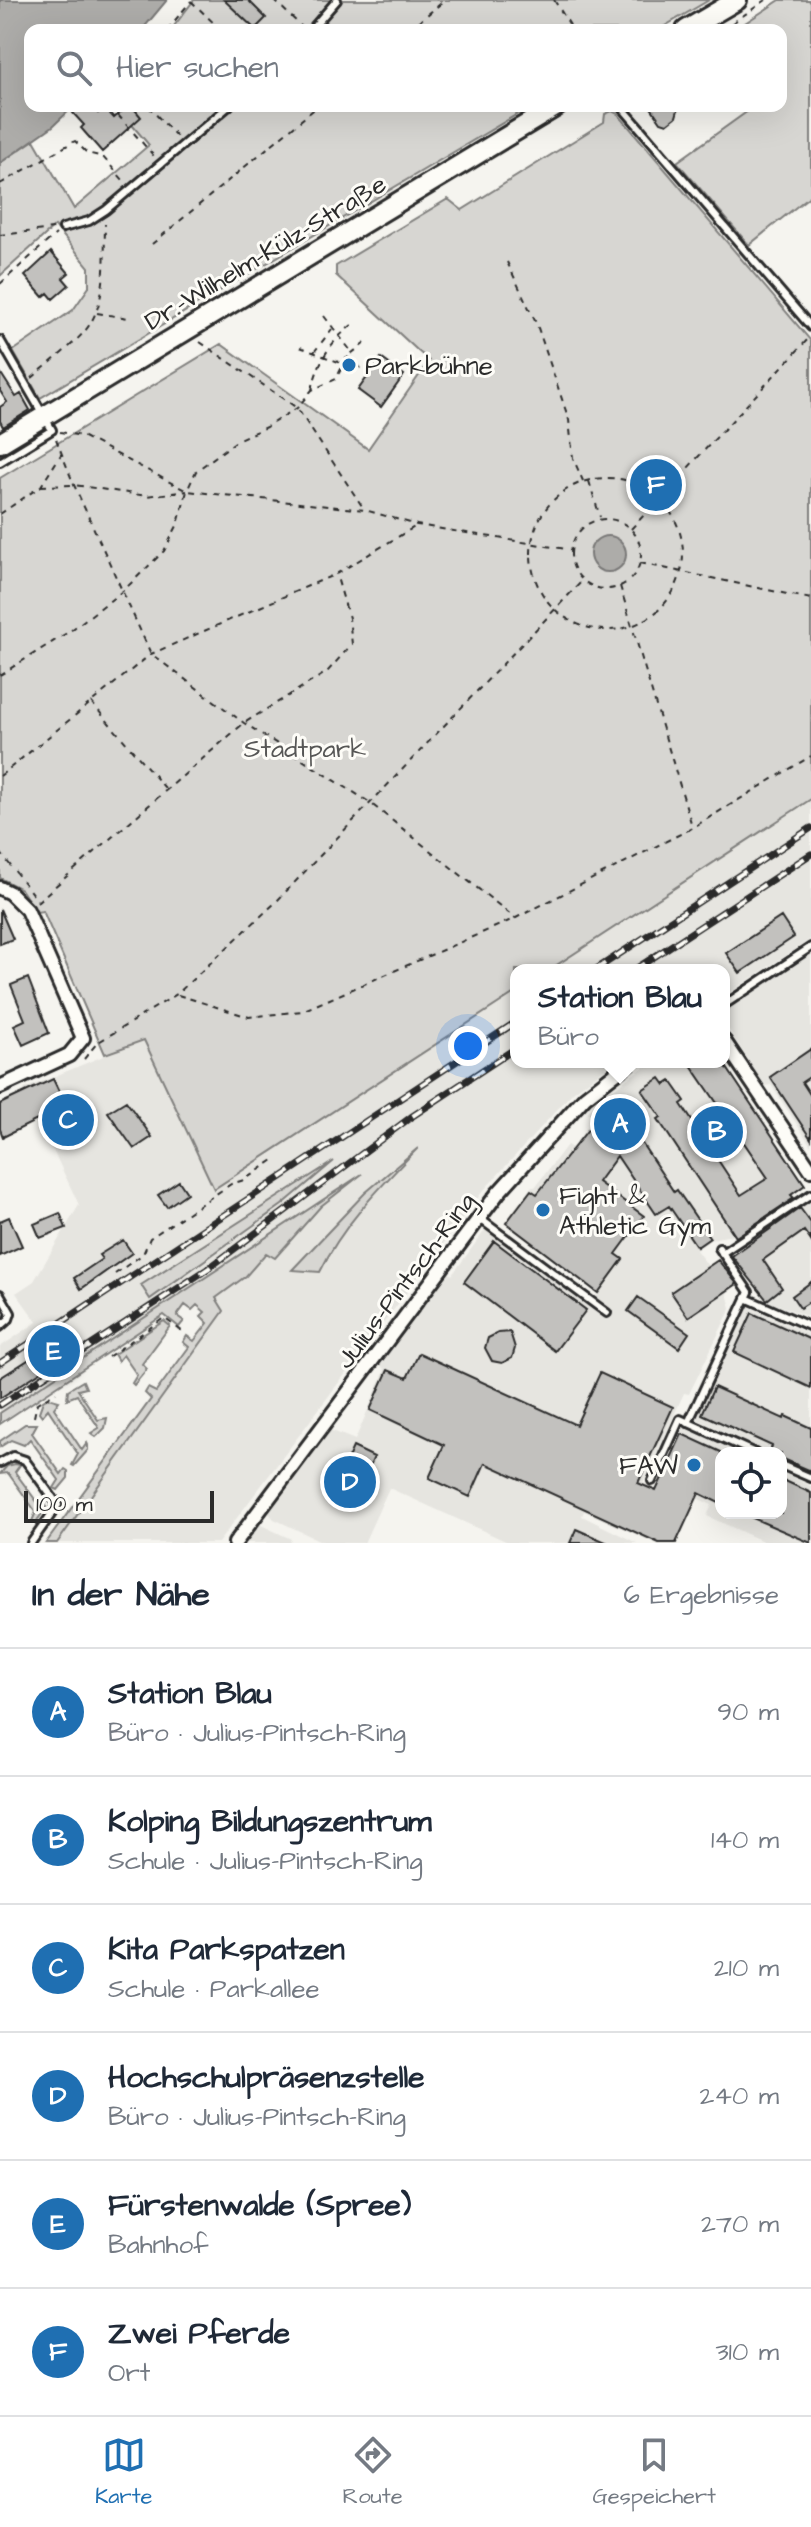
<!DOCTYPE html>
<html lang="de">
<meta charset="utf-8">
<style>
:root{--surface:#fff;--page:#f2f2f3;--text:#1f2937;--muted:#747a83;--line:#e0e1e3;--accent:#1f6fb2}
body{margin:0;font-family:"Architects Daughter",sans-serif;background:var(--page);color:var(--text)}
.controls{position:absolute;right:24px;bottom:24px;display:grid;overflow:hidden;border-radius:16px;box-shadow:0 8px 32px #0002}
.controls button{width:72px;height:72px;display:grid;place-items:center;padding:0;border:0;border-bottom:2px solid var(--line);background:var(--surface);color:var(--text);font:40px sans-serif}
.scale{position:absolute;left:24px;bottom:20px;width:190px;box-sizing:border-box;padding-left:8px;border:4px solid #2b2b2b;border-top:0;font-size:22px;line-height:28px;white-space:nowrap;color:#2b2b2b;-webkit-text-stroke:6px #fdfcf7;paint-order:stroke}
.you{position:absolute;left:468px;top:1046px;width:28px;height:28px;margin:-20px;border:6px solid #fff;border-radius:50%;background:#1a73e8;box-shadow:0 0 0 12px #1a73e833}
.badge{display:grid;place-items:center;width:52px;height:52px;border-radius:50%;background:var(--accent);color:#fff;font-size:26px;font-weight:700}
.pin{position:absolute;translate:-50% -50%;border:4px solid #fff;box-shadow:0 2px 8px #0006}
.popup{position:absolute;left:510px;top:964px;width:220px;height:104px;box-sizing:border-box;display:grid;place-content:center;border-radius:16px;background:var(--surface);filter:drop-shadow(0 2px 6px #0005);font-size:26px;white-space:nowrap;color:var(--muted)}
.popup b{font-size:30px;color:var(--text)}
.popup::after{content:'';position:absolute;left:50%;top:100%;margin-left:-16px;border:16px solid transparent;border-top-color:var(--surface)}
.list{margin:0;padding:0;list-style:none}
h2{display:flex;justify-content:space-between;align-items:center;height:104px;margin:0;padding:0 32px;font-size:34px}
h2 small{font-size:26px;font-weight:400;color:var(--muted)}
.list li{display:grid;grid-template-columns:52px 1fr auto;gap:24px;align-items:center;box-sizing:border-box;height:128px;padding:0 32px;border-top:2px solid var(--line)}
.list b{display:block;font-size:30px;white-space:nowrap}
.list p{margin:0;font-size:26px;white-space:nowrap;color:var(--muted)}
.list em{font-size:26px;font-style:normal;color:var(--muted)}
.icon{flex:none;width:44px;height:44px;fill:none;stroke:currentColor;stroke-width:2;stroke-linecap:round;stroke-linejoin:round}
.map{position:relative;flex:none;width:811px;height:1543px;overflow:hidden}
.search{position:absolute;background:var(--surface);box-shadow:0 8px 32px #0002;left:24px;right:24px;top:24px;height:88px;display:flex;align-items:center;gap:20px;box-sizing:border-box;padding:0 28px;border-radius:16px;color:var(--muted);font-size:30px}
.sheet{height:872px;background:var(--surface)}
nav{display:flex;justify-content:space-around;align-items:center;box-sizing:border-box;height:112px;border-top:2px solid var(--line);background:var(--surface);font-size:22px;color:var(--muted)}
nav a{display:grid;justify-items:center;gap:4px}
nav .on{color:var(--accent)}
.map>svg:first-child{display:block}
.built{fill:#e6e5e0}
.green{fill:#d7d6d2;stroke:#81807e;stroke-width:2}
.water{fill:#adaca9;stroke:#797877;stroke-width:2}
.building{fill:#c2c1be;stroke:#2b2b2b;stroke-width:2}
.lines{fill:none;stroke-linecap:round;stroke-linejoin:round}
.lane-casing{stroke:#2b2b2b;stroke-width:12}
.street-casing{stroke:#2b2b2b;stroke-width:18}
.secondary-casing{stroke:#2b2b2b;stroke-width:24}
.path{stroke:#2b2b2b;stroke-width:2;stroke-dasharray:6 6;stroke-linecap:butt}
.lane{stroke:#fdfcf7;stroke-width:6}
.street{stroke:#fdfcf7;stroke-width:12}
.secondary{stroke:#fdfcf7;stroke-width:18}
.rail-casing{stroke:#2b2b2b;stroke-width:7}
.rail{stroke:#fdfcf7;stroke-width:4;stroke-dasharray:12;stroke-linecap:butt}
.poi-dot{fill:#1f6fb2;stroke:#fdfcf7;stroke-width:3}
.labels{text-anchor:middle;stroke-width:6;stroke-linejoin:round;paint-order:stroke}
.street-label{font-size:26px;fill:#2b2b2b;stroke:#fdfcf7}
.poi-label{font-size:26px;fill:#2b2b2b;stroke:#fdfcf7;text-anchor:start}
.park-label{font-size:26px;fill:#565655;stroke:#fdfcf7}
</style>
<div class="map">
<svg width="811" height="1543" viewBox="0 0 811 1543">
<rect width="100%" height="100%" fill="#f5f4ef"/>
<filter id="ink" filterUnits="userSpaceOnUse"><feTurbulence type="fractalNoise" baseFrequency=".0125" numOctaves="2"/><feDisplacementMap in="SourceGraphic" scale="16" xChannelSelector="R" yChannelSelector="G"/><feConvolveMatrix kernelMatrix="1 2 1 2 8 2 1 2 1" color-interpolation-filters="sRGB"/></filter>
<g filter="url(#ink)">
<path class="built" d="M 811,799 L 811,939 L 724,996 L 724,970 L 550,970 Z
M 811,954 L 811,1146 L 771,1085 L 765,1086 L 724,1022 L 724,1012 Z
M 516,992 L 516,1062 L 614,1062 L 573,1092 L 483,1191 L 218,1543 L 53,1543 L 215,1317 L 189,1295 L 0,1419 L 0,1347 L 37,1322 L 16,1293 L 34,1281 L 79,1205 L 24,1089 L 144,1039 L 215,1189 Z
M 651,1062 L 723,1062 L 806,1186 L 732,1235 L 711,1239 L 696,1250 L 708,1266 L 719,1259 L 737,1285 L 727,1293 L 731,1308 L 689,1394 L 684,1393 L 643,1483 L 692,1506 L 675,1543 L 655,1543 L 584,1511 L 582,1516 L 637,1543 L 510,1543 L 389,1488 L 364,1543 L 325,1543 L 274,1519 L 268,1512 L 330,1430 L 355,1440 L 385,1370 L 379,1364 L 447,1272 L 452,1275 L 486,1229 L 590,1306 L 598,1294 L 504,1223 L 532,1186 L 535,1187 L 567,1145 L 572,1148 L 593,1120 L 588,1112 L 606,1094 Z
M 811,1200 L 811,1318 L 765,1300 L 731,1256 Z
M 747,1306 L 811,1335 L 811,1472 L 781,1458 L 781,1453 L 770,1453 L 695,1418 Z
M 682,1427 L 739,1453 L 721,1453 L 721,1513 L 781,1513 L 781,1472 L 811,1486 L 811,1543 L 767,1543 L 707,1516 L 712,1505 L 657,1480 Z
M 259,1524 L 291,1539 L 289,1543 L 245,1543 Z"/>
<path class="green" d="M 194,0 L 709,0 L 658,30 L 171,30 Z
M 780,0 L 809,0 L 811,3 L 811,195 L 749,245 L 677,162 L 755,106 L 781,106 L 783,86 L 781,30 L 745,30 L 742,25 Z
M 116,106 L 531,106 L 40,398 L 13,351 L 73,310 L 89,287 L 89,267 L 55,226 L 0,276 L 0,163 L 34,140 L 74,209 L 149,145 Z
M 612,111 L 618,114 L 811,341 L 811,799 L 549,970 L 516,970 L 516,992 L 214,1189 L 144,1040 L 105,1054 L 43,911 L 36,912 L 21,889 L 0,878 L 0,478 L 221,344 L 368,449 L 429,361 L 336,275 L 336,266 L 448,199 L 462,210 L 604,122 L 605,114 Z
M 418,1148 C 382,1185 342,1225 320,1272 L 292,1270 L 365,1193 Z
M 334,1161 L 282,1205 L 150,1299 L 141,1285 Z
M 362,1174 L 321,1206 L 275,1258 L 266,1253 L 246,1276 L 216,1298 L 224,1311 L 57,1543 L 46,1543 L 151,1399 L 145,1393 L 148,1388 L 156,1392 L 189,1347 L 183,1342 L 187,1336 L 194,1341 L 208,1323 L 201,1316 L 205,1312 L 197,1305 L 192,1310 L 185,1305 L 177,1316 L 184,1321 L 179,1327 L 164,1315 L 0,1424 L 0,1413 Z
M 164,1321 L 170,1326 L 142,1364 L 147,1369 L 134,1385 L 132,1383 L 137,1375 L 123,1355 L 118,1361 L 114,1354 Z
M 83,1381 L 86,1388 L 78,1390 L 98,1420 L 107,1418 L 105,1428 L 96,1437 L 91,1433 L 99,1428 L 77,1395 L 67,1399 L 68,1390 Z
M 48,1398 L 59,1401 L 54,1408 L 82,1450 L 87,1443 L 88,1445 L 88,1450 L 74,1466 L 72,1465 L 78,1454 L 48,1409 L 42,1416 L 39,1412 L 43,1401 Z
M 25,1424 L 37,1424 L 32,1433 L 61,1474 L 65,1469 L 68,1471 L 68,1478 L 58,1490 L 54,1488 L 59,1480 L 30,1439 L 24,1445 L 11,1440 L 0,1447 L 0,1441 Z
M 15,1464 L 20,1465 L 15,1472 L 40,1506 L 43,1501 L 46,1502 L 46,1508 L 36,1522 L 32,1521 L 36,1512 L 8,1473 L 0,1474 L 7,1466 Z"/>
<path class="water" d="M 0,0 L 167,0 L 142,30 L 30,30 L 30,106 L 74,106 L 53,126 L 0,163 Z
M590 554a18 18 0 1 1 36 0a18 18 0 1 1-36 0Z"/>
<path class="building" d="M 224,0 L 248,0 L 266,18 L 255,29 Z
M 81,106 L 92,106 L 98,113 L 104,107 L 114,118 L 128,106 L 132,106 L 141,117 L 102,152 L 81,128 L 84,125 L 73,113 Z
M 650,106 L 679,106 L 676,117 L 667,124 L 661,122 Z
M 51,252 L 69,273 L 63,278 L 69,285 L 53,299 L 48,293 L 43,297 L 25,276 Z
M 381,358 L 404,375 L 381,407 L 358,390 Z
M 0,372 L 16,397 L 21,394 L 30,410 L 3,427 L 0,421 L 0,407 L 7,402 L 0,391 Z
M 0,909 L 13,939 L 0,944 Z
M 781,917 L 794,937 L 740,973 L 726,953 Z
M 28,978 L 49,1033 L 23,1045 L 14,1025 L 25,1020 L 11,985 Z
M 811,1049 L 811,1076 L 802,1082 L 811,1096 L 811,1139 L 770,1077 Z
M 689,1062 L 723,1062 L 805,1185 L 791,1195 L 794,1198 L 736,1237 L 658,1119 L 661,1117 L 642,1090 L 660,1078 L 665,1085 L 671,1081 L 685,1101 L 681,1104 L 741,1195 L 768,1178 Z
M 53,1079 L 66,1106 L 46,1115 L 54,1133 L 45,1137 L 37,1120 L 3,1137 L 0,1129 L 0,1104 Z
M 126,1101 L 152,1137 L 134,1149 L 108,1112 Z
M 617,1106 L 674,1192 L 677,1190 L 710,1238 L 697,1247 L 669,1206 L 656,1214 L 617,1156 L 598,1182 L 644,1216 L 616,1254 L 623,1259 L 598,1293 L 506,1223 L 531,1190 L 537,1194 L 594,1122 Z
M 179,1181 L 187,1193 L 167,1207 L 158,1195 Z
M 800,1208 L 811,1223 L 811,1241 L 804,1231 L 763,1260 L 782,1288 L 767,1300 L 732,1256 Z
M 60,1213 L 66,1228 L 40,1238 L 34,1224 Z
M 9,1217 L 22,1246 L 0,1256 L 0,1221 Z
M 123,1240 L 132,1253 L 81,1289 L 74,1278 L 102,1259 L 99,1255 Z
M 494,1241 L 586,1310 L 555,1351 L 464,1282 Z
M 718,1260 L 737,1284 L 688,1317 L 671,1292 Z
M 811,1282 L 811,1301 L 800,1308 L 792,1296 Z
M 638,1297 L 689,1333 L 679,1348 L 628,1311 Z
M 752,1313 L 811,1340 L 811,1388 L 734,1352 Z
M 510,1332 L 515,1348 L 512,1358 L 502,1363 L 492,1361 L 485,1348 L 488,1338 L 498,1333 Z
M 50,1346 L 59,1360 L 0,1398 L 0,1378 Z
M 419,1353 L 576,1425 L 600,1373 L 673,1407 L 638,1483 L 656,1491 L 682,1434 L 721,1452 L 721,1504 L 699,1493 L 676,1543 L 659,1543 L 485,1463 L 470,1497 L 429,1478 L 444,1445 L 370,1410 L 388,1370 L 407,1378 Z
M 714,1387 L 784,1419 L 785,1416 L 811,1428 L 811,1471 L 781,1458 L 781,1453 L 769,1453 L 772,1446 L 702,1414 Z
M 353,1447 L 374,1457 L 350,1509 L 329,1500 Z
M 781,1479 L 811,1493 L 811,1543 L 741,1513 L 781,1513 Z
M 576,1529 L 608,1543 L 570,1543 Z"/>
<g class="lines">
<g class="lane-casing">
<path id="lane" d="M 311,30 L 337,0
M 621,106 L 811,327
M 63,228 L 89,221 L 106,210 L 229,106
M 0,340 L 52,430 L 0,462
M 724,1005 L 811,947
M 479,1218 L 607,1313
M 722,1253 L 811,1194
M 0,1294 L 11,1313 L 9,1319 L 0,1327
M 746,1298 L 811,1327
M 688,1423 L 749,1292 L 719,1248
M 0,1463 L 13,1456 L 25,1460 L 58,1505 L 31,1543
M 781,1465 L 811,1478
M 652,1481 L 680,1419 L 755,1453"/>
</g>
<g class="street-casing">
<path id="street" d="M 0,888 L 10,893 L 27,910 L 83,1038 L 69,1055 L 0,1087
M 724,1041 L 811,1170
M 235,1543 L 498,1193 L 585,1097 L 630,1062"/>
</g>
<g class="secondary-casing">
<path id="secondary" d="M 686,30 L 737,0
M 0,443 L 557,106"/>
</g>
<path class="path" d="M 274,0 L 302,27
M 554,0 L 573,30
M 191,1 L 221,30
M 167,30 L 191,1
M 409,30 L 445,0
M 722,30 L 766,0
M 110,106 L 154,156
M 148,106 L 177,137
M 0,184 L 75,141 L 87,153 L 103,157 L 123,180
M 0,235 L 53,229
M 152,244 L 318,106
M 507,262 L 537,325 L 569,420 L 573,458 L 583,481
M 0,284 L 56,234
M 97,313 L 128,318
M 324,316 L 351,351
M 200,342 L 297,408 L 364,509
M 300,347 L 341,363
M 314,352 L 332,329
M 347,357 L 361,368
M 32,378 C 49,363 69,349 84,332 C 108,305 104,258 105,224
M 312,390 C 318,362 329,343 352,325
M 60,432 L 82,436 L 187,491 L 365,510 L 417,525 L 572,550
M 56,439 L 74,485 L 151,654 L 244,723 L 369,802 L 515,918
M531 554a76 76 0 1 1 152 0a76 76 0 1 1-152 0Z
M 589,481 L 600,517
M 41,486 L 74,485 L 147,496 L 187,491
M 0,514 L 41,486 L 62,453
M571 554a35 35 0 1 1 70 0a35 35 0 1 1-70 0Z
M 631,529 L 810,337
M 640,563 L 811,599
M 620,586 L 692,826
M 0,675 L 70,631 L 124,590 L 164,551 L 178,524 L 187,491 L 196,471 L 239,439 L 266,427 L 297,408 L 312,390 L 336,379 L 347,357 L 365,343
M 91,702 L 165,788
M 0,776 L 151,654 L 336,574 L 416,526
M 0,852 L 37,900
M 37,902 L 244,723 L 327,672 L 352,644 L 349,618 L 336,574
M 178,995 L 249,1017 L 302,1011 L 516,918 L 692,828 L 811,756
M 84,1059 L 97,1043 L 177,994 L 275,903 L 583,580
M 115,1274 L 143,1254 L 150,1238 L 231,1184 L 244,1180 L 274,1160
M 108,1357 L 164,1318 L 183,1332
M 34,1417 L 37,1403 L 56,1392"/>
<use href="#lane" class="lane"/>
<use href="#street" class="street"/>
<use href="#secondary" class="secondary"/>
<g class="rail-casing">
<path id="rail" d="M 595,970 L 811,828
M 634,970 L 811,854
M 0,1363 L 516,1022
M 0,1405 L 209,1268 L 411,1117 L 516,1048"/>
</g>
<use href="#rail" class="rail"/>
</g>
</g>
<g class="poi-dot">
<circle cx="349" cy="365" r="8"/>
<circle cx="543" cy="1210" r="8"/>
<circle cx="694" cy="1465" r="8"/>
</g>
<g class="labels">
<g class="street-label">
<text transform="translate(265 252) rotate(-31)" y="9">Dr.-Wilhelm-Külz-Straße</text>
<text transform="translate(405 1280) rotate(-53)" y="9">Julius-Pintsch-Ring</text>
</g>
<g class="poi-label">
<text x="365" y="374">Parkbühne</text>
<text x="559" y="1204">Fight &amp;<tspan x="559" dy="30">Athletic Gym</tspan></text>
<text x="678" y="1474" text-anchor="end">FAW</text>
</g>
<g class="park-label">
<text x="305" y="757">Stadtpark</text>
</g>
</g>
</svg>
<div class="controls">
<button><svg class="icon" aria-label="locate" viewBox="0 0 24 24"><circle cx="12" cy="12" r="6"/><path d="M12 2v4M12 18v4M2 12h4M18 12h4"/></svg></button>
</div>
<div class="scale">100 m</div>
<div class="you"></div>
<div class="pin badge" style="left:620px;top:1124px">A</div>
<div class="popup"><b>Station Blau</b>Büro</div>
<div class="pin badge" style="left:717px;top:1132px">B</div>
<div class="pin badge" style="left:68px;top:1120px">C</div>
<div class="pin badge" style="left:350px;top:1482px">D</div>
<div class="pin badge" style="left:54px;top:1351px">E</div>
<div class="pin badge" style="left:656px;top:485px">F</div>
<div class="search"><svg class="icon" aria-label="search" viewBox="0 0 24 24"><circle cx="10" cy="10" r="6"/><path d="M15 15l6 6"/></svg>Hier suchen</div>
</div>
<section class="sheet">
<h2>In der Nähe<small>6 Ergebnisse</small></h2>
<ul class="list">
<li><span class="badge">A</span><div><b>Station Blau</b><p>Büro · Julius-Pintsch-Ring</p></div><em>90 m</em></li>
<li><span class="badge">B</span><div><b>Kolping Bildungszentrum</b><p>Schule · Julius-Pintsch-Ring</p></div><em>140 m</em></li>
<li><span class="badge">C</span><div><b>Kita Parkspatzen</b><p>Schule · Parkallee</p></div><em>210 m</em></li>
<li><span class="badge">D</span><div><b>Hochschulpräsenzstelle</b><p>Büro · Julius-Pintsch-Ring</p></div><em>240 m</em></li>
<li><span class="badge">E</span><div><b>Fürstenwalde (Spree)</b><p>Bahnhof</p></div><em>270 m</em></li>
<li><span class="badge">F</span><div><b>Zwei Pferde</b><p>Ort</p></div><em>310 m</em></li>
</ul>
</section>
<nav>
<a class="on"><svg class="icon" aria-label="map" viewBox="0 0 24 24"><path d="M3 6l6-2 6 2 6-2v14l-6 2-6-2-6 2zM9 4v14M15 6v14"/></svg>Karte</a>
<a><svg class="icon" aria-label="directions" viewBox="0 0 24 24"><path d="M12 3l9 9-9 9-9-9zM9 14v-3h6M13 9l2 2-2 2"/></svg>Route</a>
<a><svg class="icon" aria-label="saved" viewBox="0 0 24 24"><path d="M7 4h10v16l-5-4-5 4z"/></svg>Gespeichert</a>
</nav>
